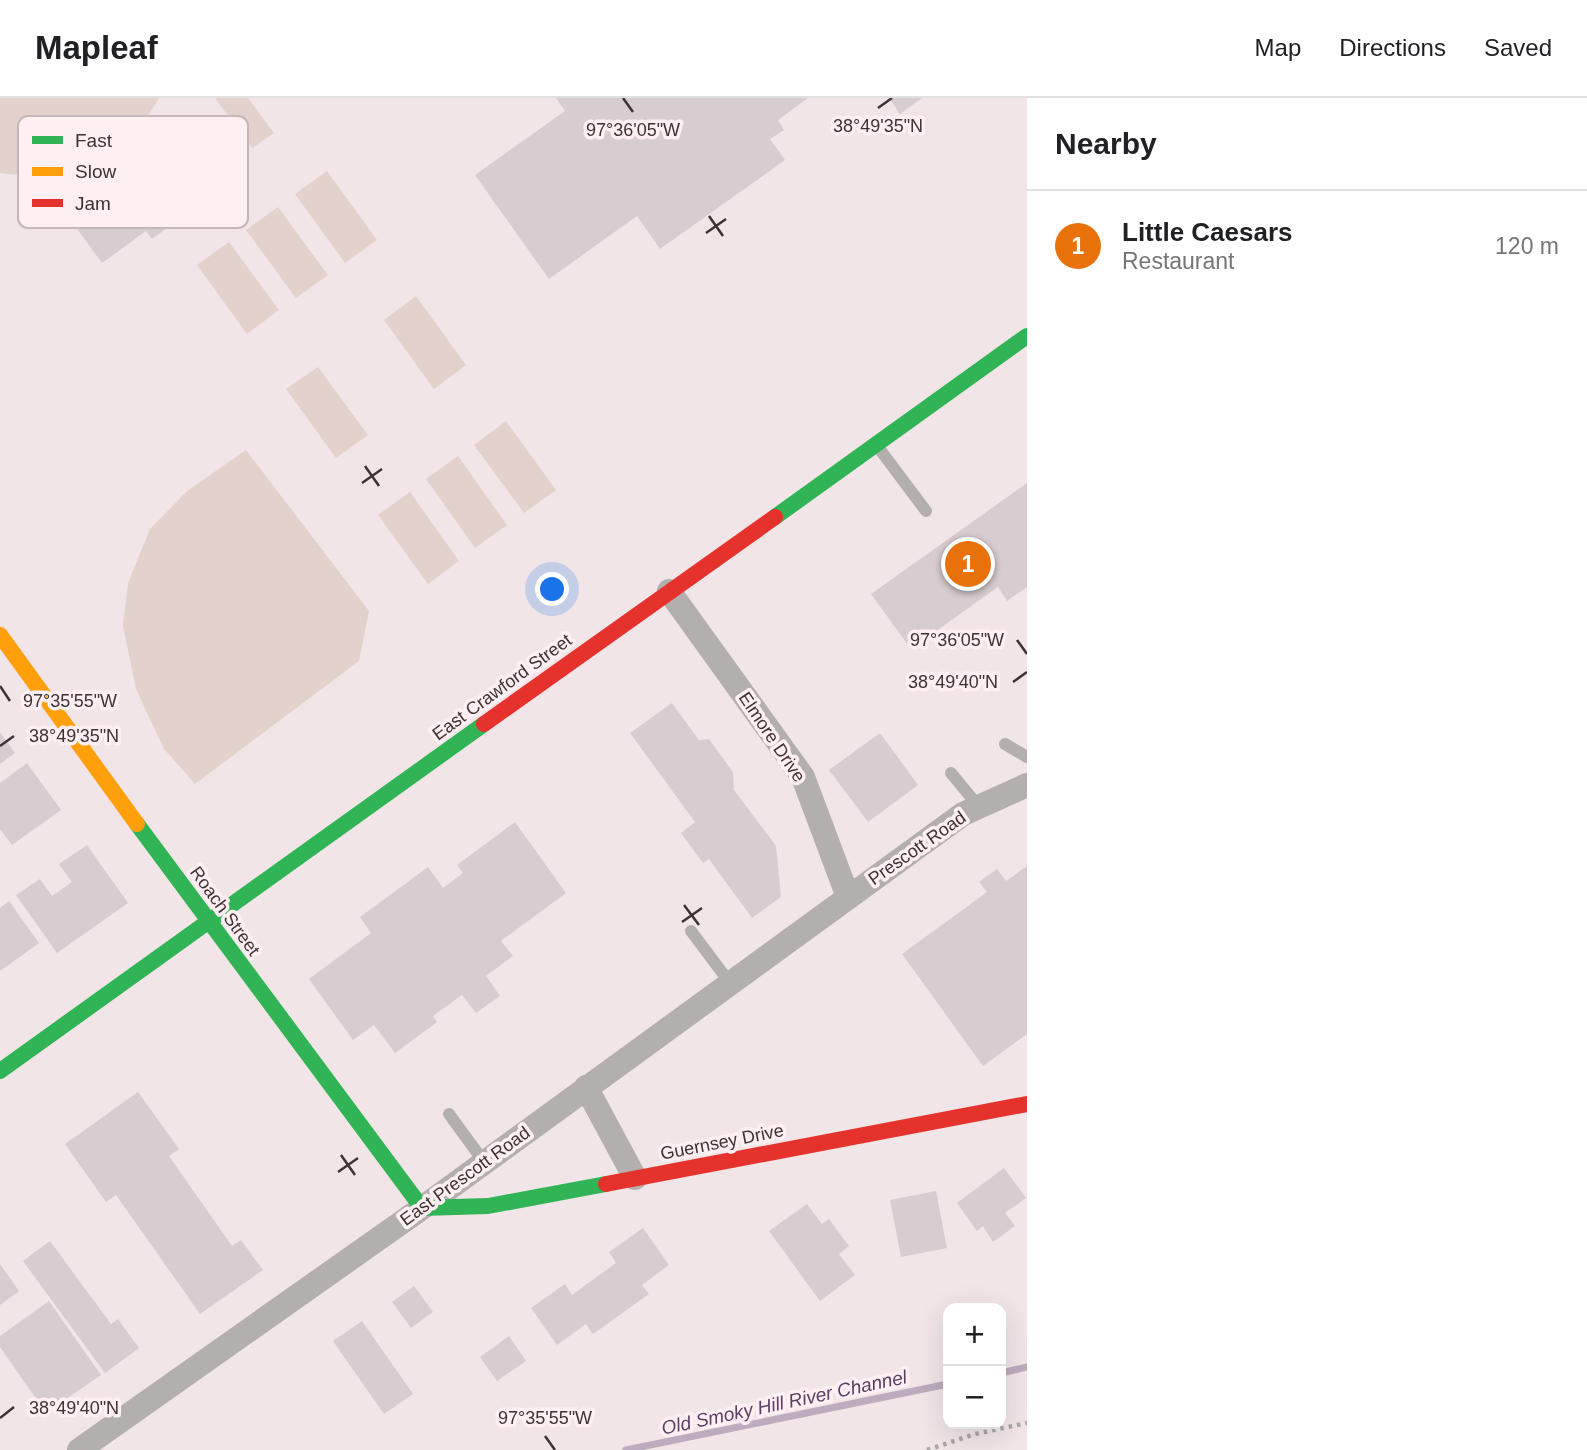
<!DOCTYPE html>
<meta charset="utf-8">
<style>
:root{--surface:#fff;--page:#f6f6f6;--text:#202124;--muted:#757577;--line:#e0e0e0;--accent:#d93025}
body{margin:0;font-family:Arial,sans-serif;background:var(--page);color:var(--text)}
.controls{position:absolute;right:21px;bottom:21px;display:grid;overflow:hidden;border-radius:14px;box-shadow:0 7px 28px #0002}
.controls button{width:63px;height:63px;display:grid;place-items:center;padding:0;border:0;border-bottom:2px solid var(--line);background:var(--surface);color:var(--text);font:35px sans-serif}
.you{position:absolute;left:553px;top:492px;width:24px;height:24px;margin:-18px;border:5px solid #fff;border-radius:50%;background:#1a73e8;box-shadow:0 0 0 10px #1a73e833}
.badge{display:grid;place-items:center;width:46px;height:46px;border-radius:50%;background:var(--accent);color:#fff;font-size:23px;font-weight:700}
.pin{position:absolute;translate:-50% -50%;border:4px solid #fff;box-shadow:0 2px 7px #0006}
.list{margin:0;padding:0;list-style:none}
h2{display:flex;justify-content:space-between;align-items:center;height:91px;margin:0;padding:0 28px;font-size:30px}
h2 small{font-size:23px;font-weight:400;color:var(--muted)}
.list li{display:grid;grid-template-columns:46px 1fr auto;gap:21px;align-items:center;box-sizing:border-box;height:112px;padding:0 28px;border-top:2px solid var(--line)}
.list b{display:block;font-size:26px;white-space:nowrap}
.list p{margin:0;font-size:23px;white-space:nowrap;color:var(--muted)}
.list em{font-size:23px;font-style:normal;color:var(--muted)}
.map{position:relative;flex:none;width:1027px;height:1352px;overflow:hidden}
header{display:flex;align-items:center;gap:42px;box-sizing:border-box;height:98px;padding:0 35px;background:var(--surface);border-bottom:2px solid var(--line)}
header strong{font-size:33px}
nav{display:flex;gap:38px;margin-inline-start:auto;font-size:24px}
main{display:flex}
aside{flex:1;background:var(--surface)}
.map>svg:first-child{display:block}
.green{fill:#e3d1cc}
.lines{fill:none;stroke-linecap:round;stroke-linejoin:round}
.stream{stroke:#bdacbf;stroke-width:7}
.building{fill:#d7ccd0}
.path{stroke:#aba6a7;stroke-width:4.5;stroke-dasharray:3.5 5;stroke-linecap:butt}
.lane{stroke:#b4afaf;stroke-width:12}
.street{stroke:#b4afaf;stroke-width:24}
.fast{stroke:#30b455;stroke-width:16}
.slow{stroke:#ff9f0a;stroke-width:16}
.jam{stroke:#e5322d;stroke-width:16}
.ticks{fill:none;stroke:#3d3335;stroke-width:2.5}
.labels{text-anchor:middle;stroke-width:7;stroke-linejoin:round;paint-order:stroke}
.street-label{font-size:18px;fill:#3d3335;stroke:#feeff2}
.water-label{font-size:19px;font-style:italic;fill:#5a3e64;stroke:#feeff2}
.key{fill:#feeff2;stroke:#c4b7b9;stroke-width:2}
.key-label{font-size:19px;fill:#3d3335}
.ticks-label{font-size:18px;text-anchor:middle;fill:#3d3335;stroke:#feeff2;stroke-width:7;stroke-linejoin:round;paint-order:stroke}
</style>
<header>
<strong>Mapleaf</strong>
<nav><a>Map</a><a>Directions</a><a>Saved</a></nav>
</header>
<main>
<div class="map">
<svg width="1027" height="1352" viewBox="0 0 1027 1352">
<rect width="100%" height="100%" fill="#f1e5e8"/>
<path class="green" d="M 0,0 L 159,0 C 150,15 140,32 127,44 C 91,76 45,81 0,75 Z
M 215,0 L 248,0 L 274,35 L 252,50 Z
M 327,73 L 377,142 L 345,165 L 295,96 Z
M 278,109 L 328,177 L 296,200 L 246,132 Z
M 229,144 L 279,212 L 247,236 L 197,167 Z
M 416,198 L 466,267 L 434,291 L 384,222 Z
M 318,269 L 368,337 L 336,360 L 286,291 Z
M 506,323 L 556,392 L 524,415 L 474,347 Z
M 246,352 L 369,513 L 359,563 L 195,686 L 164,651 L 136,591 L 123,528 L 128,485 L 150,431 L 187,393 Z
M 458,358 L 507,427 L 475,450 L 426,381 Z
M 410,394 L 459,463 L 428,486 L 378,417 Z"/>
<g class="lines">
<path class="stream" d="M 1001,1275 L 1027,1269
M 626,1352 L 948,1286"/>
</g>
<path class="building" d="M 556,0 L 808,0 L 778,22 L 784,32 L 770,41 L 785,62 L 660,151 L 637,118 L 549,181 L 475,77 L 565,13 Z
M 889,0 L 922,0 L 900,16 Z
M 184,32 L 220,80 L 173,114 L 178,122 L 152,141 L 146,133 L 102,165 L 67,117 Z
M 1027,385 L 1027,489 L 1007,503 L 998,489 L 911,551 L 871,496 Z
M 672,605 L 699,642 L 709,641 L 733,674 L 734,692 L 776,748 L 781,799 L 752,820 L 709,761 L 703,765 L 681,735 L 695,724 L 630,635 Z
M 0,634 L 15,655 L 0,666 Z
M 880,635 L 918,687 L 868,724 L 829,672 Z
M 27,665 L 61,712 L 12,747 L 0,731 L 0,685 Z
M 515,724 L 566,795 L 501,843 L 513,858 L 486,878 L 500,898 L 476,915 L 462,897 L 433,918 L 437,924 L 395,955 L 374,927 L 353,942 L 309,881 L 371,835 L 360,819 L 428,769 L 443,790 L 463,775 L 457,767 Z
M 87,747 L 128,805 L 57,855 L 16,797 L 40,781 L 52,798 L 72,784 L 59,766 Z
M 1027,768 L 1027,936 L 983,968 L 902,856 L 987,794 L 979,784 L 997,771 L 1006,783 Z
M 9,803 L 39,845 L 0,873 L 0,810 Z
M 138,994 L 179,1051 L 169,1058 L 232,1148 L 241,1142 L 263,1172 L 200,1216 L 116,1097 L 106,1104 L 65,1046 Z
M 1004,1070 L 1026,1100 L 1005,1115 L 1015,1128 L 993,1144 L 983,1128 L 977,1133 L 957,1105 Z
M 936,1093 L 947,1150 L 901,1159 L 890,1102 Z
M 807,1106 L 822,1126 L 829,1121 L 849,1148 L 839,1156 L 855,1177 L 820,1203 L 769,1133 Z
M 643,1130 L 669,1167 L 642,1187 L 649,1196 L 593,1236 L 586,1226 L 557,1247 L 531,1210 L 565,1186 L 572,1197 L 616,1165 L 609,1154 Z
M 50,1143 L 111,1226 L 118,1221 L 139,1250 L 105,1275 L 23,1163 Z
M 0,1166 L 19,1193 L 0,1207 Z
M 414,1188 L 433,1214 L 411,1230 L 392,1204 Z
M 49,1203 L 101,1277 L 46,1315 L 0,1249 L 0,1238 Z
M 362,1223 L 413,1296 L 384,1316 L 333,1243 Z
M 509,1238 L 526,1263 L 497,1283 L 480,1259 Z"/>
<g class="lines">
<path class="path" d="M 927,1352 L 975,1336 L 1027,1325"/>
<path class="lane" d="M 878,349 L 926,413
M 1005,646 L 1027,659
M 951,675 L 979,709
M 691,833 L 730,885
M 449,1016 L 484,1064"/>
<path class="street" d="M 669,493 L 803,679 L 848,799
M 586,989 L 635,1080
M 79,1352 L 422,1110 L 963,716 L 1027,687"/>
<path class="fast" d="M 775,419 L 1027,238
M 137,726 L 422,1110 L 488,1108 L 606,1086
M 0,973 L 484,626"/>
<path class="slow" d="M 0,537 L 137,726"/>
<path class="jam" d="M 484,626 L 775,419
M 606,1086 L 1027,1006"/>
</g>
<path class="ticks" d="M 623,0 L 633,14M 878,10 L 892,0M 709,118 L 723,138M 706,135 L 726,121M 365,368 L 379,388M 362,385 L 382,371M 1017,542 L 1027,556M 1013,584 L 1027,574M 0,588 L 10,603M 0,648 L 14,638M 684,807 L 699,827M 682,824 L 702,810M 341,1057 L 355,1077M 338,1074 L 358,1060M 0,1320 L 14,1309M 545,1338 L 555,1352"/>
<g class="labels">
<g class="street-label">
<text transform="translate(502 589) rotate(-36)" y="6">East Crawford Street</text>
<text transform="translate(772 639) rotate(56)" y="6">Elmore Drive</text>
<text transform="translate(917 750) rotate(-35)" y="6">Prescott Road</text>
<text transform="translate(225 813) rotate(54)" y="6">Roach Street</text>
<text transform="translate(722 1044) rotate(-11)" y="6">Guernsey Drive</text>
<text transform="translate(465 1078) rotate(-36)" y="6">East Prescott Road</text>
</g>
<g class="water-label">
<text transform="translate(784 1304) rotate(-12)" y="7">Old Smoky Hill River Channel</text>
</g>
</g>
<rect x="18" y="18" width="230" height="112" rx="10" class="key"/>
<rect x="32" y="38" width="31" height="8" fill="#30b455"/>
<rect x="32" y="69" width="31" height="9" fill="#ff9f0a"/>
<rect x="32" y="101" width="31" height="8" fill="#e5322d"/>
<g class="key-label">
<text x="75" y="49">Fast</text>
<text x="75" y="80">Slow</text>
<text x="75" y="112">Jam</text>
</g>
<g class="ticks-label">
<text x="878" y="34">38°49'35"N</text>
<text x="633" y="38">97°36'05"W</text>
<text x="957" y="548">97°36'05"W</text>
<text x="953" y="590">38°49'40"N</text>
<text x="70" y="609">97°35'55"W</text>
<text x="74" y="644">38°49'35"N</text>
<text x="74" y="1316">38°49'40"N</text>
<text x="545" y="1326">97°35'55"W</text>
</g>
</svg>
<div class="controls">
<button>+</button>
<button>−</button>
</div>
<div class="you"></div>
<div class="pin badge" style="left:968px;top:466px;background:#e8710a">1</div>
</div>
<aside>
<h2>Nearby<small></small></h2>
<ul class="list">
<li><span class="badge" style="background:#e8710a">1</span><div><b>Little Caesars</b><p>Restaurant</p></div><em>120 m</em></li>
</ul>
</aside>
</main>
